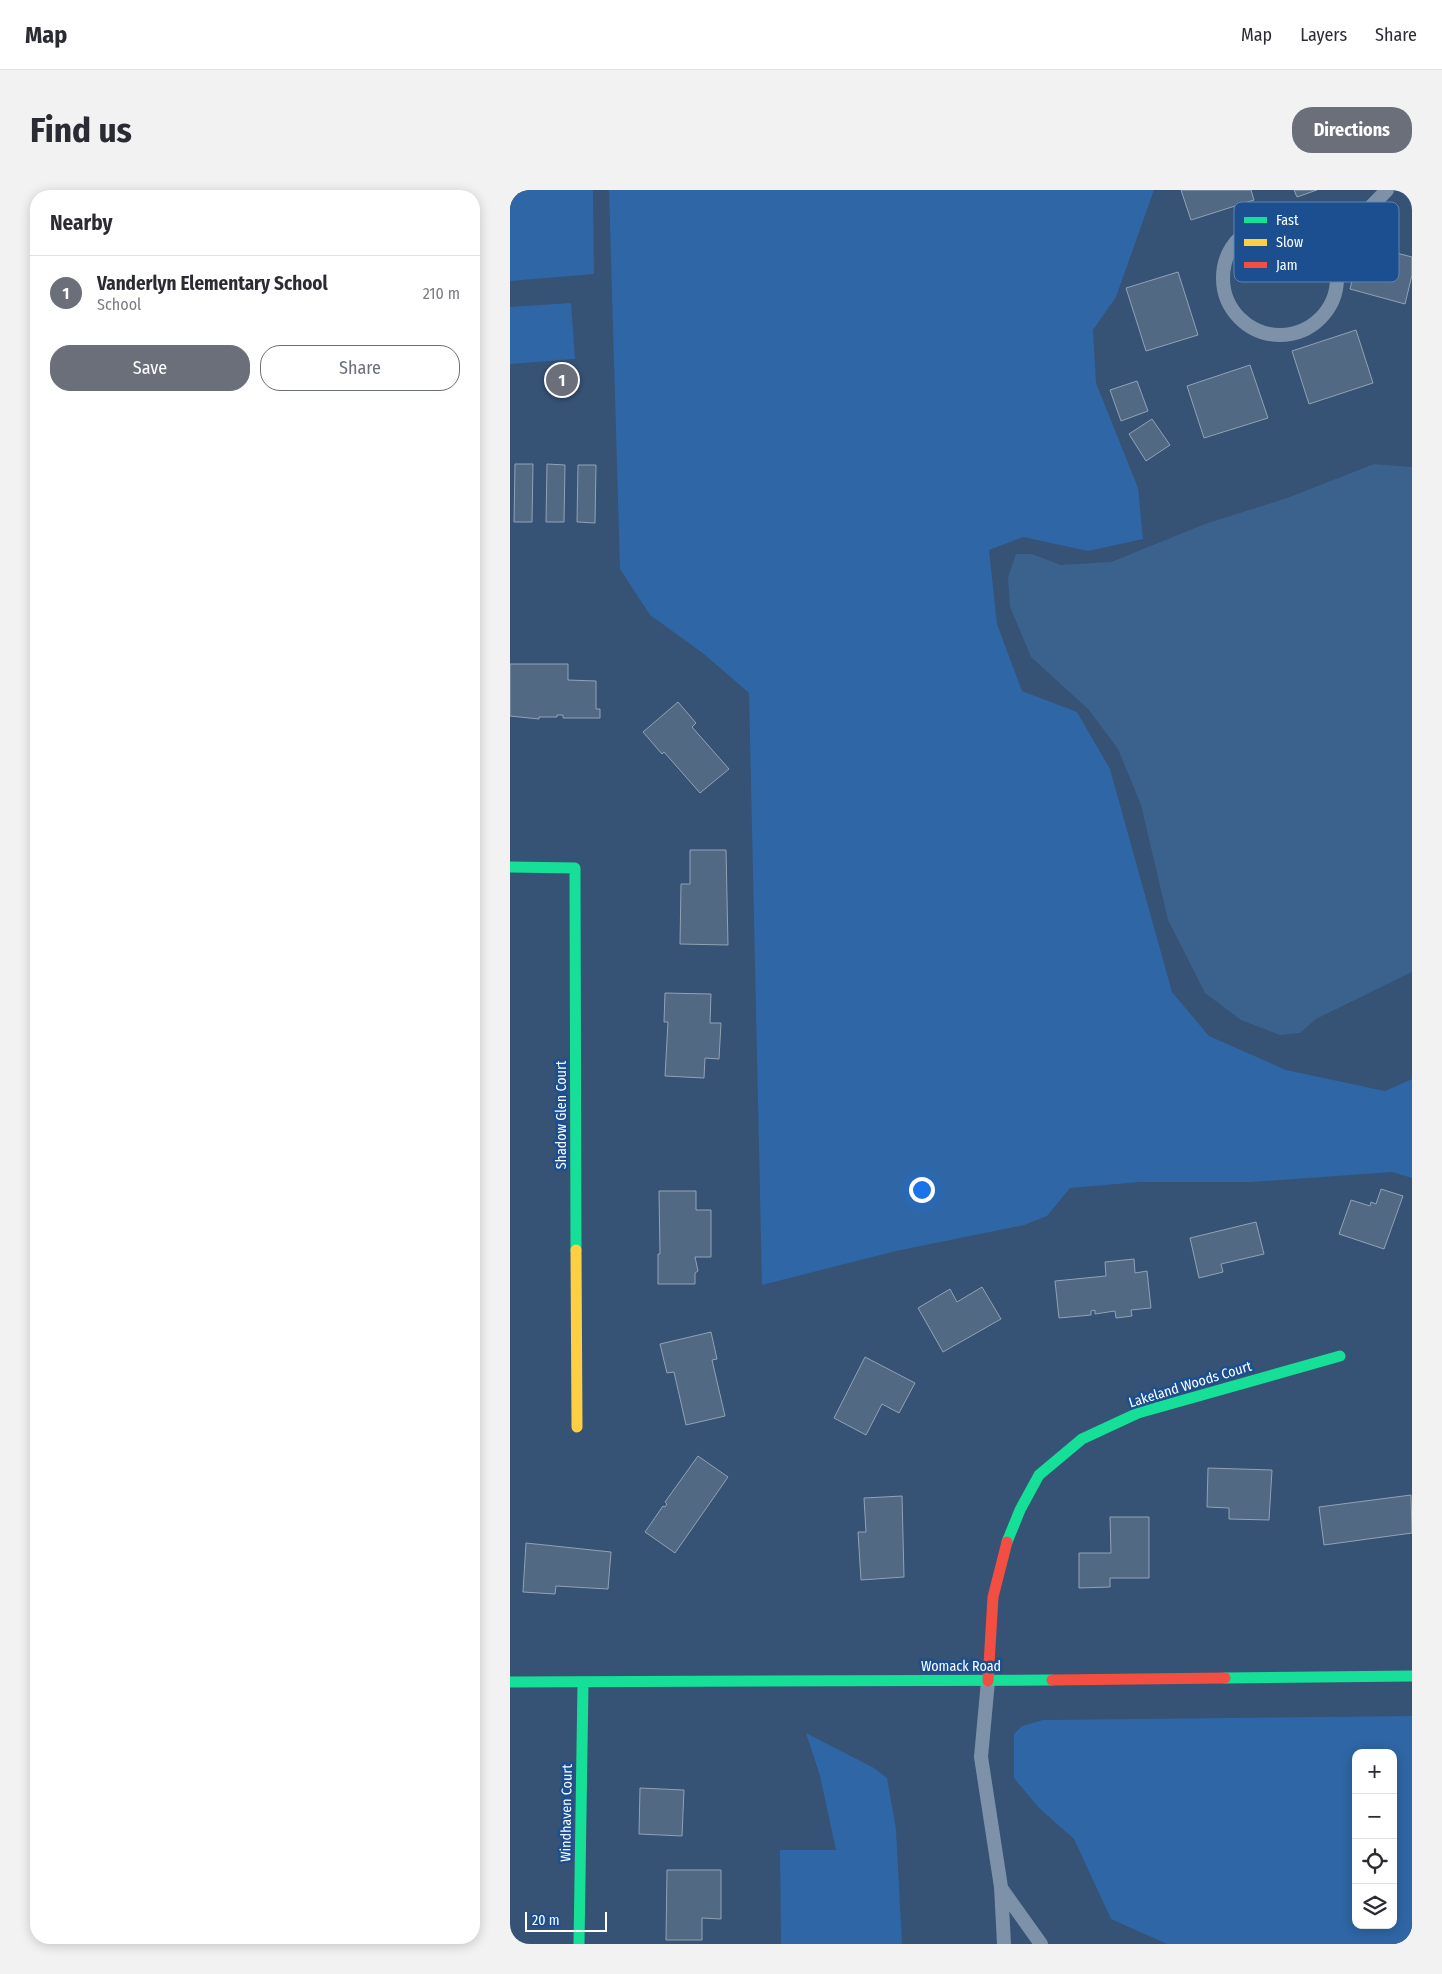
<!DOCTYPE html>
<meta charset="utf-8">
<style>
:root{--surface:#fff;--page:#f2f2f3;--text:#2b2b33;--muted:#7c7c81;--line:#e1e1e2;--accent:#6b6f79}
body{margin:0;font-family:"Fira Sans Condensed",sans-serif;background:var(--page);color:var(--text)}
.controls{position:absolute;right:15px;bottom:15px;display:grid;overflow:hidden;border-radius:10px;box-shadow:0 2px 12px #0003}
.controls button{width:45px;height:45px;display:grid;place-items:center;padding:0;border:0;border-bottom:1px solid var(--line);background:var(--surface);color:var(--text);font:25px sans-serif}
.scale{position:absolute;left:15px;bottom:12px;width:82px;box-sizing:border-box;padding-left:5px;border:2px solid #fff;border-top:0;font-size:14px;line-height:18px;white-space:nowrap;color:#fff;-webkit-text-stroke:4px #1b4f8f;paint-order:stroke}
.you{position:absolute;left:411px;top:999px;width:18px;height:18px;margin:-12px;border:4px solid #fff;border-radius:50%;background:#1a73e8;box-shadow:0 0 0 8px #1a73e833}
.badge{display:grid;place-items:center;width:32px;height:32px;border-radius:50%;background:var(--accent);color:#fff;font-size:16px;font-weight:700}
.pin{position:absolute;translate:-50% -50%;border:2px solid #fff;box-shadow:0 1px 5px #0006}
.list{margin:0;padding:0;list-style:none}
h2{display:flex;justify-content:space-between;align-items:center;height:65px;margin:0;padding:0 20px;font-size:21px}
h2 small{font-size:16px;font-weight:400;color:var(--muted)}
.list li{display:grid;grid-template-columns:32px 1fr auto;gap:15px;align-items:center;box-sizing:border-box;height:75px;padding:0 20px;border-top:1px solid var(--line)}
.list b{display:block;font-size:19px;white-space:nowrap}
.list p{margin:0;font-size:16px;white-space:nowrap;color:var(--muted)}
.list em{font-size:16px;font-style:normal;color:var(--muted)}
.actions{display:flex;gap:10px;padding:15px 20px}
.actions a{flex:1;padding:11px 0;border:1px solid var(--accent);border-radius:20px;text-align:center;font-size:18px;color:var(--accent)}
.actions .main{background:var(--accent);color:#fff}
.icon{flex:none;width:28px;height:28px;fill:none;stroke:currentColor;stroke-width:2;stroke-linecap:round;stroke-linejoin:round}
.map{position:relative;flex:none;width:902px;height:1754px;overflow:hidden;border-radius:20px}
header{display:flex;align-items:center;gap:30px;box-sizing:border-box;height:70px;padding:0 25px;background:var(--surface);border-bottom:1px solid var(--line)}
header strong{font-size:24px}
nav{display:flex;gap:28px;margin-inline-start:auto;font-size:18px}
.intro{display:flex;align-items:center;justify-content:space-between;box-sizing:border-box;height:120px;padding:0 30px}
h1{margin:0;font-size:35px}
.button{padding:12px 22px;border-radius:20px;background:var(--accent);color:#fff;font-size:18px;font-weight:700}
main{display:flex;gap:30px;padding:0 30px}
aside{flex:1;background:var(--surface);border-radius:20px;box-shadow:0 2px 12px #0003}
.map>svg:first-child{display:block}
.green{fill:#2f66a5;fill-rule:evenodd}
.water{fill:#3b618d}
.building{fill:#526984;stroke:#92a2b6}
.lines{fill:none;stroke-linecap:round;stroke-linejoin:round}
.lane{stroke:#7d92a8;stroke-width:14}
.fast{stroke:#16e098;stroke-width:11}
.slow{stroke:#ffcf43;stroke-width:11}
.jam{stroke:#f24e42;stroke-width:11}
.labels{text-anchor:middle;stroke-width:5;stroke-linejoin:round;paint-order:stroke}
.street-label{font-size:14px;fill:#fff;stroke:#1b4f8f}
.key{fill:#1b4f8f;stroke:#5f84b1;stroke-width:1}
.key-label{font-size:14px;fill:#fff}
</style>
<header>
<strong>Map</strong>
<nav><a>Map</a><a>Layers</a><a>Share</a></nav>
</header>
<div class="intro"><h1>Find us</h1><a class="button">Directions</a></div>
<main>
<aside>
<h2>Nearby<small></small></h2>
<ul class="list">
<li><span class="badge">1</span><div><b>Vanderlyn Elementary School</b><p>School</p></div><em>210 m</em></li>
</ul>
<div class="actions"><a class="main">Save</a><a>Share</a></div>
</aside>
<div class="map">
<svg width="902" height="1754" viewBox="0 0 902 1754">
<rect width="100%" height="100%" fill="#365274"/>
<path class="green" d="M 0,0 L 83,0 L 84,84 L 0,91 Z
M 99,0 L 644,0 L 606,107 L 583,140 L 586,193 L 628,298 L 633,349 L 578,361 L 513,347 L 479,360 L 487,434 L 512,501 L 567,522 L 600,579 L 662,802 L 699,846 L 776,880 L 875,901 L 902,889 L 902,988 L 882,982 L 741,992 L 630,992 L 560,998 L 537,1026 L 514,1035 L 386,1061 L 252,1095 L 239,503 L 194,464 L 140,425 L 110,379 Z
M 61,113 L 65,169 L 0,174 L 0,117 Z
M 902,1526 L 902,1746 L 895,1754 L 657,1754 L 601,1729 L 564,1649 L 529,1618 L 504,1588 L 504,1544 L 512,1536 L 533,1530 ZM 846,1563 L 883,1563 L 883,1735 L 846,1735 Z
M 296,1543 L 364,1578 L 377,1588 L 386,1639 L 392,1754 L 271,1754 L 270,1660 L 326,1660 L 310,1586 Z"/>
<path class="water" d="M 864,274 L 902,277 L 902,782 L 806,829 L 790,843 L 770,845 L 731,830 L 695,803 L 658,730 L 631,615 L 608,559 L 579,520 L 521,467 L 500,417 L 498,387 L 506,364 L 522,364 L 551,375 L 601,372 L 695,334 L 777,308 Z"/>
<path class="building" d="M 671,0 L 741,0 L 744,10 L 681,30 Z
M 784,0 L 807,0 L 787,7 Z
M 851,54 L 902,67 L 902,85 L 895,114 L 840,99 Z
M 668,82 L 688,145 L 636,161 L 616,98 Z
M 846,140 L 863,193 L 799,214 L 782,161 Z
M 740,175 L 758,228 L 694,248 L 677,196 Z
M 627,191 L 638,221 L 611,231 L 600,200 Z
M 642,229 L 660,255 L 636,271 L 619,244 Z
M 5,274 L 23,274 L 22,332 L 4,332 Z
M 37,274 L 55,275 L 54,332 L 36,332 Z
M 68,275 L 86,275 L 85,333 L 67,332 Z
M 0,474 L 58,474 L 58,490 L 86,491 L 86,519 L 90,519 L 90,528 L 53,528 L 53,525 L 47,525 L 47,527 L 29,527 L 29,529 L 0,526 Z
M 168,512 L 186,533 L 182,537 L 219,579 L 190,603 L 154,562 L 152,564 L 133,542 Z
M 180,660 L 216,660 L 218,755 L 170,754 L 171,694 L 180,694 Z
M 155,803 L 201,804 L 200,833 L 211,833 L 209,869 L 195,868 L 194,888 L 155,886 L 158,832 L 154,832 Z
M 871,999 L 893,1006 L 874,1059 L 829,1044 L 841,1010 L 860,1016 L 861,1012 L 866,1014 Z
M 149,1001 L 186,1001 L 186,1020 L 201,1020 L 201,1067 L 185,1067 L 188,1081 L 185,1083 L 185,1094 L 148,1094 L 148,1064 L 150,1064 Z
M 746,1032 L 754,1064 L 711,1074 L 713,1082 L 689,1088 L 680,1048 Z
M 624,1069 L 625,1083 L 637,1081 L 641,1118 L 621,1120 L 622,1126 L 606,1128 L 605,1121 L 585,1124 L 585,1120 L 581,1121 L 581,1125 L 549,1128 L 545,1091 L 596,1086 L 595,1072 Z
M 472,1097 L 491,1129 L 433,1162 L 408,1118 L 440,1099 L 447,1112 Z
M 201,1142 L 207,1169 L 202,1170 L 215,1226 L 176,1235 L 164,1182 L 157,1183 L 150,1154 Z
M 355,1167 L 405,1193 L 389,1223 L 372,1214 L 356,1245 L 324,1228 Z
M 188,1266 L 218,1287 L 165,1363 L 135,1342 L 153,1316 L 155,1317 L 157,1314 L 155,1312 Z
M 698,1278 L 762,1280 L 759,1330 L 719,1329 L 719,1318 L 697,1317 Z
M 901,1305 L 902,1343 L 814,1355 L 809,1317 Z
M 392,1306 L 394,1387 L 351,1390 L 348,1342 L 356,1342 L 354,1308 Z
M 600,1327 L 639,1327 L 639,1388 L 600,1388 L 600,1397 L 569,1398 L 569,1363 L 601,1363 Z
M 16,1353 L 101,1362 L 98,1399 L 46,1396 L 45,1404 L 13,1402 Z
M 130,1598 L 174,1600 L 172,1646 L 129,1644 Z
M 157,1680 L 211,1680 L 211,1729 L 192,1728 L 192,1750 L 156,1750 Z"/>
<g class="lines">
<path class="lane" d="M713 88a57 57 0 1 1 114 0a57 57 0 1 1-114 0Z
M 817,55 L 838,40 L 877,0
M 478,1491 L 471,1567 L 491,1697 L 494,1754
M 491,1698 L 531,1754"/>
<path class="fast" d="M 0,677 L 65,678 L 66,1060
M 497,1352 L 510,1320 L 529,1285 L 572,1249 L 628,1223 L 830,1166
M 715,1488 L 902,1486
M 0,1492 L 542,1490
M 69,1754 L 73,1493"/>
<path class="slow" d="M 66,1060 L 67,1237"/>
<path class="jam" d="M 542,1490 L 715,1488
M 478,1491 L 483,1407 L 497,1352"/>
</g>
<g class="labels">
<g class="street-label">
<text transform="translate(51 925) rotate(-90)" y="5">Shadow Glen Court</text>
<text transform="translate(680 1194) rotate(-17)" y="5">Lakeland Woods Court</text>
<text x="451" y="1481">Womack Road</text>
<text transform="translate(56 1623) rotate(-89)" y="5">Windhaven Court</text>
</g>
</g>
<rect x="724" y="12" width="165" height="80" rx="8" class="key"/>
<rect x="734" y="27" width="23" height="6" fill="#16e098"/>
<rect x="734" y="49" width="23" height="7" fill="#ffcf43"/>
<rect x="734" y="72" width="23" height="6" fill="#f24e42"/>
<g class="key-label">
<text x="766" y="35">Fast</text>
<text x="766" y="57">Slow</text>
<text x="766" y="80">Jam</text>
</g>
</svg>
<div class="controls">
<button>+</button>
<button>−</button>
<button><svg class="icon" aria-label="locate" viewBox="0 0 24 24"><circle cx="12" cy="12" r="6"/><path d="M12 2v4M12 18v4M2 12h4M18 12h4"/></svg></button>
<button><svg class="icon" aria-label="layers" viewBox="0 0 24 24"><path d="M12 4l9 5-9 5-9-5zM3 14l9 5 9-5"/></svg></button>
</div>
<div class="scale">20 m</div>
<div class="you"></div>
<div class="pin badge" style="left:52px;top:190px">1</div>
</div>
</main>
